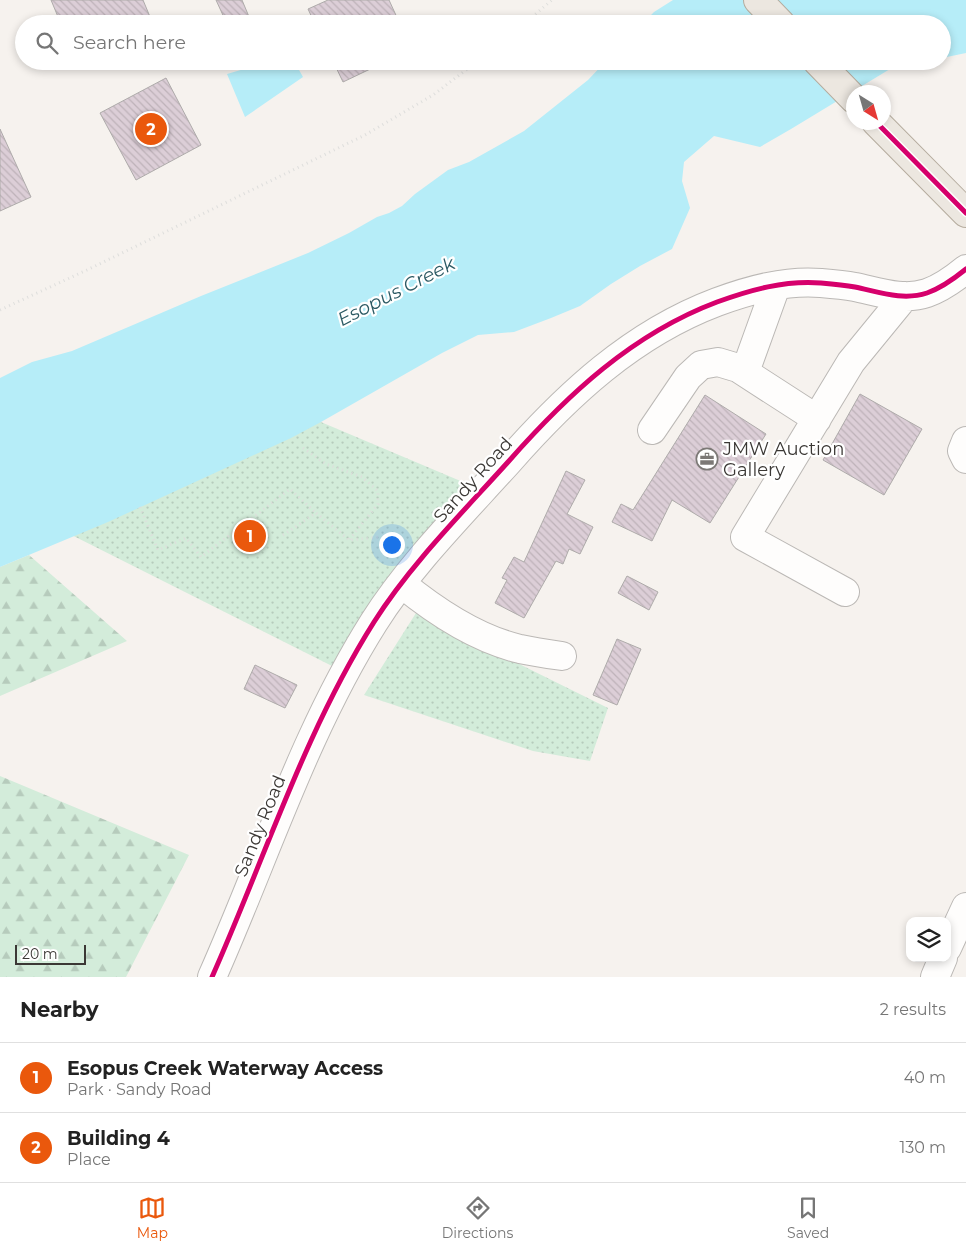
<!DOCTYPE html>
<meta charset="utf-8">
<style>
:root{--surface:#fff;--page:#f6f6f6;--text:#222;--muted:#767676;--line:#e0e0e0;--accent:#ea580c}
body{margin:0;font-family:Montserrat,sans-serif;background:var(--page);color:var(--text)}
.controls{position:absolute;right:15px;bottom:15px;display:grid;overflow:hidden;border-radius:10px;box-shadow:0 2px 8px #0003}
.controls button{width:45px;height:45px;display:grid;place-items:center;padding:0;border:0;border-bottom:1px solid var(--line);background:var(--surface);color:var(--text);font:25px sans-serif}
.compass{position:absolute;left:846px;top:85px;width:45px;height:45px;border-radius:50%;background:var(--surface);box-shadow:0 2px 8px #0003;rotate:143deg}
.scale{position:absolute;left:15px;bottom:12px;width:71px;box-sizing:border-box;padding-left:5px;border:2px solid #3b3835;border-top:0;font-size:14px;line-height:18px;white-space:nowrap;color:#3b3835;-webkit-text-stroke:4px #fff;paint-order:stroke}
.you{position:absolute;left:391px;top:544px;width:18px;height:18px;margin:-12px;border:4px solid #fff;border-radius:50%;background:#1a73e8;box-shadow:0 0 0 8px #1a73e833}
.badge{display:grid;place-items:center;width:32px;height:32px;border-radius:50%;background:var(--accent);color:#fff;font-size:16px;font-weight:700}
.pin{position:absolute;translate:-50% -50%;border:2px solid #fff;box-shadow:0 1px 5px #0006}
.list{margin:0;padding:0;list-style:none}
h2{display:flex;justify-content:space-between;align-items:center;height:65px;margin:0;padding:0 20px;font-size:21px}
h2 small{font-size:16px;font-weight:400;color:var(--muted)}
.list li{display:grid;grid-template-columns:32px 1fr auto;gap:15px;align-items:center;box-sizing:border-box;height:70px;padding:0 20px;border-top:1px solid var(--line)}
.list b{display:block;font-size:19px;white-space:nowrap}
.list p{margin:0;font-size:16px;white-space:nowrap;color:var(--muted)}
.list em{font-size:16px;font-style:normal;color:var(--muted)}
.icon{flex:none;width:28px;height:28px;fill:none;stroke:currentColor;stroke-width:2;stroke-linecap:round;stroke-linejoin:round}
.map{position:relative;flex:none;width:966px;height:977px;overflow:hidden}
.search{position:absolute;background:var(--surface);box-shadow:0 2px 8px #0003;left:15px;right:15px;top:15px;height:55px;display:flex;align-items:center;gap:12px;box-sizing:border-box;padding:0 18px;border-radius:28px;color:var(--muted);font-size:19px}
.sheet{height:205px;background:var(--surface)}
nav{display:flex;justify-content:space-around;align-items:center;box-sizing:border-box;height:70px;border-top:1px solid var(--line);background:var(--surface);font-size:14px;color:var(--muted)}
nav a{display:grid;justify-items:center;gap:2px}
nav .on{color:var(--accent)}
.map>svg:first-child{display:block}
.green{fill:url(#green-dots)}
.forest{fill:url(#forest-firs)}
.water{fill:#b6edf8}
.building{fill:url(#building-back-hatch);stroke:#aeabaa}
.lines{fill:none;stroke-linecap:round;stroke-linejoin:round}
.minor-casing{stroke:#bbb8b5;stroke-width:30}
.major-casing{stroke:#b5ac9e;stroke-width:30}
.path{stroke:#dededc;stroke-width:3;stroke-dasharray:1 4;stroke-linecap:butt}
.minor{stroke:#fefdfc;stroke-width:28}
.major{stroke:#ece7e0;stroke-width:28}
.cycleway-casing{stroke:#fff;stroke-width:8}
.cycleway{stroke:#d6006c;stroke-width:5}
.labels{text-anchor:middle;stroke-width:4.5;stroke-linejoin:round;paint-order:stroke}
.poi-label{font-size:18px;fill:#3b3835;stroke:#fff;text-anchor:start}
.street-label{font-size:18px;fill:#3b3835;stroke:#fff}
.water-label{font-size:19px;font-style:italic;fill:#2c5a64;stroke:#fff}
</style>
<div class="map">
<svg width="966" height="977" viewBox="0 0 966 977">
<defs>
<pattern id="green-dots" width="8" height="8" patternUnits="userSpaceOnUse" patternTransform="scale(1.25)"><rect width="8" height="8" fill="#d3ecda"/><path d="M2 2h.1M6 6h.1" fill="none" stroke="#b6cbbc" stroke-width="1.8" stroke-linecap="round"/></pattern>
<pattern id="forest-firs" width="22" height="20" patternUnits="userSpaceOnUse" patternTransform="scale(1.25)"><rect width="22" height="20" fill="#d3ecda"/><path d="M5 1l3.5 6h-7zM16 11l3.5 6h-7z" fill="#b6cbbc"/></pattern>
<pattern id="building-back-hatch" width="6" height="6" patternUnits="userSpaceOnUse" patternTransform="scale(1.25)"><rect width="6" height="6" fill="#dcced7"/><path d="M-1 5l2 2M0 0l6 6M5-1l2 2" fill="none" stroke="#beb2b9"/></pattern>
</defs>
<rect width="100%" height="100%" fill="#f6f2ee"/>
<path class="green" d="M 231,384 L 470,485 L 395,573 L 332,666 L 0,499 Z
M 416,613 L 608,708 L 590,761 L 533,751 L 364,695 Z"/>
<path class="forest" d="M 29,555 L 127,641 L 0,696 L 0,567 Z
M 0,776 L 189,855 L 126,977 L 0,977 Z"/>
<path class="water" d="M 673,0 L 966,0 L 966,53 L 942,58 L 942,24 L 642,24 L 654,12 Z
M 272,61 L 294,61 L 303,77 L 245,117 L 227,74 Z
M 606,61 L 925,61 L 890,69 L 791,129 L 760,147 L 714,136 L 684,162 L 682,181 L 690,208 L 672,249 L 640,266 L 611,284 L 580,306 L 551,318 L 514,332 L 478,335 L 442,353 L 321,422 L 291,438 L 108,522 L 0,567 L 0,378 L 32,362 L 72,351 L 201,296 L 308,253 L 349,233 L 377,217 L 389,213 L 402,206 L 415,194 L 448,170 L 469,162 L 524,131 L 588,80 Z"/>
<path class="building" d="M 51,0 L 143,0 L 153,24 L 61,24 Z
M 216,0 L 242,0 L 252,24 L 227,24 Z
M 328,0 L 389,0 L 400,24 L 315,24 L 308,9 Z
M 333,61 L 387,61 L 343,82 Z
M 166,78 L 201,145 L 136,180 L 100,113 Z
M 0,129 L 31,197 L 0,211 Z
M 860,394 L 922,429 L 884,495 L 823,460 Z
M 705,395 L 766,434 L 710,523 L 672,500 L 652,541 L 612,522 L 621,504 L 633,510 Z
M 566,471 L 585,480 L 567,514 L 593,527 L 580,554 L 569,549 L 563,564 L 556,561 L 524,618 L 495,603 L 507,580 L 502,578 L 514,557 L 524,562 Z
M 627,576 L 658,592 L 649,610 L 618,593 Z
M 617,639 L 641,649 L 617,705 L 593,695 Z
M 255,665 L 297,685 L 285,708 L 244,689 Z"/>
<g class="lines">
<g class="minor-casing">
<path id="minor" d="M 745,372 L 776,286
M 652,430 L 688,377 L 701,365 L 718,362 L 738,368 L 817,419
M 966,441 L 962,451 L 966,459
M 402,584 C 435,611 478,639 520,649 C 534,652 548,654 562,656
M 845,592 L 745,537 L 851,362 L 905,296
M 947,948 L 966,907
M 212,977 C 265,858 304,733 374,622 C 410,565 462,513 508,462 C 567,395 632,334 717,302 C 750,290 785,280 821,283 C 833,284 844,285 855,287 C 879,292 903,301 927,293 C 941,288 955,278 966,269
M 935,977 L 943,958"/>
</g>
<g class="major-casing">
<path id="major" d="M 758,0 L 781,24
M 817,61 L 854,99
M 876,122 L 966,213"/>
</g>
<path class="path" d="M 524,24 L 552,0
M 0,310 L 87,270 L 365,135 L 433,95 L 478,61
M 303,448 L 326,464 L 362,477 L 378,491 L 378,504 L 349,540
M 140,507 L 158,550 L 186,538 L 201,557 L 290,489 L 316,513
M 283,535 L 316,513 L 349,540 L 380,537"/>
<use href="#minor" class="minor"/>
<use href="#major" class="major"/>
<g class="cycleway-casing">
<path id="cycleway" d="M 876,122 L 966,213
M 212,977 C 265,858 304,733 374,622 C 410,565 462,513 508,462 C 567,395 632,334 717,302 C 750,290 785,280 821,283 C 833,284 844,285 855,287 C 879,292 903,301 927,293 C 941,288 955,278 966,269"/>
</g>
<use href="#cycleway" class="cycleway"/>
</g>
<defs>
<g id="office-ring" transform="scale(1.125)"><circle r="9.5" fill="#fff" stroke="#7c7976" stroke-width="1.5"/><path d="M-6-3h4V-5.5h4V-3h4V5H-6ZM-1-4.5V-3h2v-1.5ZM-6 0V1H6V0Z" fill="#7c7976"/></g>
</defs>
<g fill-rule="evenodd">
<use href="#office-ring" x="707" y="459"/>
</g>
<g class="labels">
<g class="poi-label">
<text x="723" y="455">JMW Auction<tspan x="723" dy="21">Gallery</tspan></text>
</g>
<g class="street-label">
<text transform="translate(473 480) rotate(-48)" y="6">Sandy Road</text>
<text transform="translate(260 826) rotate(-68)" y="6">Sandy Road</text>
</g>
<g class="water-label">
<text transform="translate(396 291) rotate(-27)" y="7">Esopus Creek</text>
</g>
</g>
</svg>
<div class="controls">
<button><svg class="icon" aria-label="layers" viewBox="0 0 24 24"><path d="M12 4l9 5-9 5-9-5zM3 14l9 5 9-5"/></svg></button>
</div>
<svg class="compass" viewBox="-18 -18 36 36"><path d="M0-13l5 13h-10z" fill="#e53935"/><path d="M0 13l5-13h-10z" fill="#767676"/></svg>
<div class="scale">20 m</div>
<div class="you"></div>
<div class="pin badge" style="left:250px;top:536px">1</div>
<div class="pin badge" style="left:151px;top:129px">2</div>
<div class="search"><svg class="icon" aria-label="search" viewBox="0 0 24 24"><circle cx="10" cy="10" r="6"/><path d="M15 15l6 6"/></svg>Search here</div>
</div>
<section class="sheet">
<h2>Nearby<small>2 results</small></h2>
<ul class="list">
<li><span class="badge">1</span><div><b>Esopus Creek Waterway Access</b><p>Park · Sandy Road</p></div><em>40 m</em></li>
<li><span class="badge">2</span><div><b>Building 4</b><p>Place</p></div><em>130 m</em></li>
</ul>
</section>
<nav>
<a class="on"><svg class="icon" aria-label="map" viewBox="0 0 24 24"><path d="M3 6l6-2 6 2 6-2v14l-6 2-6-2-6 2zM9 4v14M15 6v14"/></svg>Map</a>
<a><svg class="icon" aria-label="directions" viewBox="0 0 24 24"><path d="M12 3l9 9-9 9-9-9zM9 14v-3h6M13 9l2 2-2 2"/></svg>Directions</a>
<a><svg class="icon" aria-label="saved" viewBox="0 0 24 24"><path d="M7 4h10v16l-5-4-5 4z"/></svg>Saved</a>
</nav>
